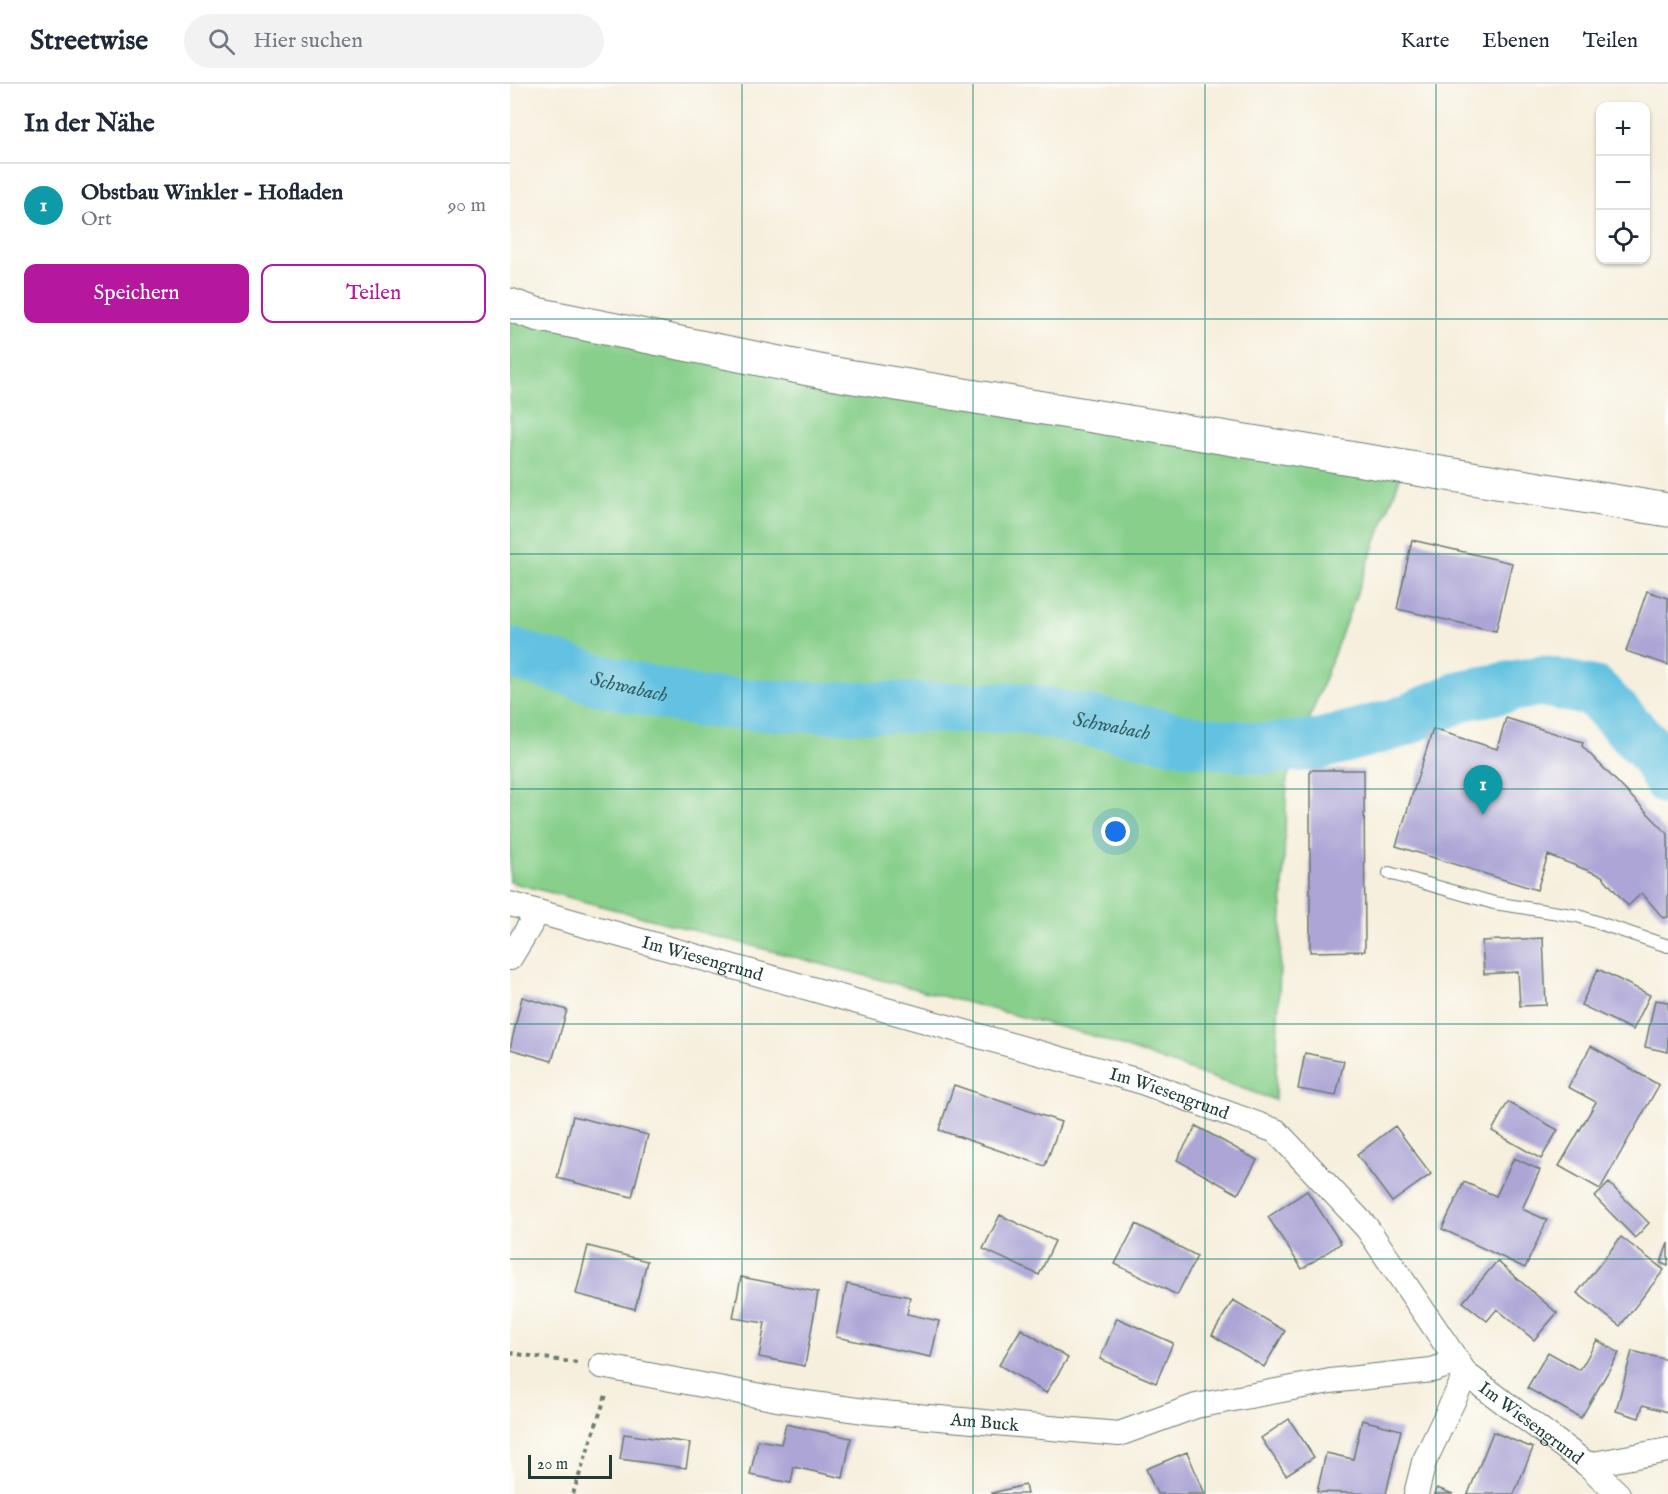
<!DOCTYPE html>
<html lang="de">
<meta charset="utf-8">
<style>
:root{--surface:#fff;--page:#f2f2f3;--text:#1f2937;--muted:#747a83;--line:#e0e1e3;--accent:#b5179e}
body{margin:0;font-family:"IM FELL English",serif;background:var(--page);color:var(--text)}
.controls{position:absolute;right:18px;top:18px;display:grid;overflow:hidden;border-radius:12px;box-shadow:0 2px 4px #0004}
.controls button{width:54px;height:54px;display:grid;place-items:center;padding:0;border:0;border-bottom:2px solid var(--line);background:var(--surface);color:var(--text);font:30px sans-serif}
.scale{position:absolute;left:18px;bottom:15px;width:84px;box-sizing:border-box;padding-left:6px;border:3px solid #1f3d34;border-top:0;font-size:16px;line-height:21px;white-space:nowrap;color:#1f3d34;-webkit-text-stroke:4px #fdfcf7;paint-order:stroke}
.you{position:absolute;left:606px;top:748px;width:21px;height:21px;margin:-15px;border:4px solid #fff;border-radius:50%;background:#1a73e8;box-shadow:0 0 0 9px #1a73e833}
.badge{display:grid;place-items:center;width:39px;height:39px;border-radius:50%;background:var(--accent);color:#fff;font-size:20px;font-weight:700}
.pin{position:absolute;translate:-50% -50px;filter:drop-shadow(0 2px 3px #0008)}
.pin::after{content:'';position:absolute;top:32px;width:21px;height:18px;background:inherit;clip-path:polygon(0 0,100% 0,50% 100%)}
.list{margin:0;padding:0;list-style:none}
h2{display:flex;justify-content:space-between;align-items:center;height:78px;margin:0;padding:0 24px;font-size:26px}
h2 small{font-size:20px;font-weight:400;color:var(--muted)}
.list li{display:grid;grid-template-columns:39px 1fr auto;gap:18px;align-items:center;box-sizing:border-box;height:84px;padding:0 24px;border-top:2px solid var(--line)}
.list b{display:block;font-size:22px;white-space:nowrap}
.list p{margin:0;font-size:20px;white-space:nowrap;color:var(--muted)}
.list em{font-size:20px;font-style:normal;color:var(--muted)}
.actions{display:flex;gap:12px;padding:18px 24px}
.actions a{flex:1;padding:14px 0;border:2px solid var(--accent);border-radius:12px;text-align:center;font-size:21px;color:var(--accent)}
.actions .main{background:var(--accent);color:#fff}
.icon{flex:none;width:33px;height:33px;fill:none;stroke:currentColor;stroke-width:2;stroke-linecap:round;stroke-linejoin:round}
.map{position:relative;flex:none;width:1158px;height:1410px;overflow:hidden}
header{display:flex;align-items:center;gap:36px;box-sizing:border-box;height:84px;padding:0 30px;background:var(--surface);border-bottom:2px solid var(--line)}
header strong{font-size:28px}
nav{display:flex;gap:33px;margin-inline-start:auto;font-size:21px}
.search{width:420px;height:54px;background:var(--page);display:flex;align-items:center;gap:15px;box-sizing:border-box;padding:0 21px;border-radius:33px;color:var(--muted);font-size:22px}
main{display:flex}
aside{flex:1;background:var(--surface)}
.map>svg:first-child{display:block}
.green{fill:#87cf8b;stroke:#538660;stroke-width:1.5}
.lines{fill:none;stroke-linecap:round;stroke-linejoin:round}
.river{stroke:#63c2e1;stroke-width:51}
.building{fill:#aca5d6}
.lane-casing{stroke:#6a7b6f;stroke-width:14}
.street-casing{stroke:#6a7b6f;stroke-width:26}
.secondary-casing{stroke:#6a7b6f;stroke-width:35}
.path{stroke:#6a7b6f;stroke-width:4;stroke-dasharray:4.5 4.5;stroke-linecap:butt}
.lane{stroke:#fff;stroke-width:12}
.street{stroke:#fff;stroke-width:24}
.secondary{stroke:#fff;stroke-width:33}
.grid{fill:none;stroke:#0f766e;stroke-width:1.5;stroke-opacity:0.55}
.labels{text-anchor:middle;stroke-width:6;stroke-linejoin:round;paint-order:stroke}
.street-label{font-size:18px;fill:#1f3d34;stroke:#fdfcf7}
.water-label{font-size:20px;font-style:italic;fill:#305e5f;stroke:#fdfcf7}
</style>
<header>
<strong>Streetwise</strong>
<div class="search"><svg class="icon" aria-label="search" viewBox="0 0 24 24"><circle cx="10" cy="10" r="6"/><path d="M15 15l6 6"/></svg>Hier suchen</div>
<nav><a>Karte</a><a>Ebenen</a><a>Teilen</a></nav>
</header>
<main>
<aside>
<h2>In der Nähe<small></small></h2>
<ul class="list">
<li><span class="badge" style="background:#0f9aa8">1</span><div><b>Obstbau Winkler - Hofladen</b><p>Ort</p></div><em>90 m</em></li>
</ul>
<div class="actions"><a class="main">Speichern</a><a>Teilen</a></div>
</aside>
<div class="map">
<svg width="1158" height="1410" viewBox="0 0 1158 1410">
<rect width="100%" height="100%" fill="#fdfcf7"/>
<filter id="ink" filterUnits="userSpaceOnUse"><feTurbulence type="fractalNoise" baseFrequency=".0167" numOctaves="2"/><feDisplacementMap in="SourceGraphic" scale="12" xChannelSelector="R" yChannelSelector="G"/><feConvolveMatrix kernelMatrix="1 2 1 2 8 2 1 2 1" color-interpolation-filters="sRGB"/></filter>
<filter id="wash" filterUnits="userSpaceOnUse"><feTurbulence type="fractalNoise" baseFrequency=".008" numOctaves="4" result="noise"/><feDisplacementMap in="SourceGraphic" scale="24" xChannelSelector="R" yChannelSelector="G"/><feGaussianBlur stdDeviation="1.35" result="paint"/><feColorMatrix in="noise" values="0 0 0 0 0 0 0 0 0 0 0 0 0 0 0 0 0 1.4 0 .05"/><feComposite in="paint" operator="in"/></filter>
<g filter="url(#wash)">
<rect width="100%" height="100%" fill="#f6efdd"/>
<path class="green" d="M 0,226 L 891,391 L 777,695 L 765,1016 L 580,951 L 0,798 Z"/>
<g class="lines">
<path class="river" id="s1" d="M 0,569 L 91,596 L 189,618 L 294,623 L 511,624 L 678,656 L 754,665 L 807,661 L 889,639 L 954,611 L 1031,597 L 1085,608 L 1145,671 L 1158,696"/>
</g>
<g id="blocks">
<path class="building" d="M 902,456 L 1002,479 L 986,547 L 887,525 Z
M 1137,507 L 1158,514 L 1158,581 L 1116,567 Z
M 996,634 L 1073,658 L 1072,662 L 1158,750 L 1158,833 L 1153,834 L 1132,809 L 1118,822 L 1092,792 L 1038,771 L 1027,806 L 886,762 L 923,645 L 987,665 Z
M 800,686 L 854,686 L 855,867 L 800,868 Z
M 1033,854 L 1036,921 L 1010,922 L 1008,888 L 974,890 L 972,857 Z
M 1088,885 L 1140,911 L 1123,946 L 1071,921 Z
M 12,913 L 57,926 L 42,977 L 0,965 Z
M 1145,916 L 1158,918 L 1158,968 L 1135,963 Z
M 1081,962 L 1149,1001 L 1090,1105 L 1049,1082 L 1086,1018 L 1058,1003 Z
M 795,969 L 834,977 L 826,1012 L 788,1005 Z
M 444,1001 L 551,1038 L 535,1082 L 429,1046 Z
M 998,1018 L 1048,1046 L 1031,1075 L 982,1047 Z
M 63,1032 L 138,1051 L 122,1113 L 47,1094 Z
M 686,1042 L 747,1076 L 728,1110 L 667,1076 Z
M 885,1042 L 921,1090 L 882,1118 L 847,1071 Z
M 1004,1074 L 1030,1086 L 1012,1125 L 1037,1136 L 1015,1184 L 932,1145 L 954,1098 L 986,1112 Z
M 1099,1099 L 1139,1139 L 1125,1154 L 1085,1113 Z
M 797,1107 L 831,1159 L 792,1185 L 758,1133 Z
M 490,1131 L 545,1157 L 529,1191 L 473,1165 Z
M 626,1140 L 687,1172 L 667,1211 L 605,1180 Z
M 1111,1153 L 1154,1186 L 1110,1242 L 1067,1209 Z
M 1158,1159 L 1158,1182 L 1151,1179 Z
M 78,1162 L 137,1177 L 125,1225 L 66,1210 Z
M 987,1177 L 1047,1229 L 1024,1256 L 987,1225 L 977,1237 L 953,1218 Z
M 231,1193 L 308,1208 L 295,1282 L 249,1273 L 255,1239 L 223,1234 Z
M 337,1200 L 400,1213 L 397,1230 L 429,1237 L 421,1273 L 326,1253 Z
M 723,1216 L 775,1247 L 754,1283 L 702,1251 Z
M 607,1234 L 663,1259 L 646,1299 L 590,1275 Z
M 511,1245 L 558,1274 L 536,1309 L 489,1281 Z
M 1087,1256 L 1109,1269 L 1071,1334 L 1017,1304 L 1038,1268 L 1070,1286 Z
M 1122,1267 L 1158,1276 L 1158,1328 L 1133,1321 L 1129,1334 L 1106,1327 Z
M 779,1335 L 804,1373 L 776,1391 L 751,1354 Z
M 852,1336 L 891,1346 L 876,1410 L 807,1408 L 816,1369 L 843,1375 Z
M 276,1340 L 341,1354 L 333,1394 L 284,1383 L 281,1399 L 240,1391 L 248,1356 L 271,1360 Z
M 983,1348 L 1023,1364 L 1004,1410 L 958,1410 Z
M 114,1350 L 180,1359 L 176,1384 L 110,1375 Z
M 677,1368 L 695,1410 L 647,1410 L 636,1385 Z
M 515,1401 L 517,1410 L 483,1410 L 482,1409 Z
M 927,1404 L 943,1410 L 924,1410 Z"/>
</g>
</g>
<g filter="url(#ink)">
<use href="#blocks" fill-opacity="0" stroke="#6a7b6f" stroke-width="1.5"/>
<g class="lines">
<g class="lane-casing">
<path id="lane" d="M 879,789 L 984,819 L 1068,832 L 1158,862"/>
</g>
<g class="street-casing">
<g id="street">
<path id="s2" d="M 0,820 L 629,997 L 766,1047 L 857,1144 L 956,1290 L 1078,1381 L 1108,1410"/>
<path d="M 0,874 L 28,828"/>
<path id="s3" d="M 91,1282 L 267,1315 L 362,1328 L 609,1350 L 686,1322 L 820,1297 L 922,1286 L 947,1278"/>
<path d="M 1078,1381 L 1158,1366"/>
<path d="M 906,1410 L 914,1378 L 956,1290"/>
</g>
</g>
<g class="secondary-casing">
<path id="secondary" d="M 0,221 L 26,230 L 319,289 L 1158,426"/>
</g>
<path class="path" d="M 0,1269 L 68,1279
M 63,1410 L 97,1308"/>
<use href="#lane" class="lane"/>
<use href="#street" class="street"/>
<use href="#secondary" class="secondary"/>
</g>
</g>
<path class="grid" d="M 232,0 L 232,1410M 463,0 L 463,1410M 695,0 L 695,1410M 926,0 L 926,1410M 0,235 L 1158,235M 0,470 L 1158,470M 0,705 L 1158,705M 0,940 L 1158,940M 0,1175 L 1158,1175"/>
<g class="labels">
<g class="street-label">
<text dy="6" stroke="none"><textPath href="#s2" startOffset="200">Im Wiesengrund</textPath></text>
<text dy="6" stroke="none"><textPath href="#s2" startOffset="686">Im Wiesengrund</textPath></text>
<text dy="6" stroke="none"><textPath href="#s2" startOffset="1190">Im Wiesengrund</textPath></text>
<text dy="6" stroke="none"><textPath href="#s3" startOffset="388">Am Buck</textPath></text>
</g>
<g class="water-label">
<text dy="7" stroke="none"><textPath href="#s1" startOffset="124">Schwabach</textPath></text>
<text dy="7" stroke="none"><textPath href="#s1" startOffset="610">Schwabach</textPath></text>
</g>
</g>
</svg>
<div class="controls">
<button>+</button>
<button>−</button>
<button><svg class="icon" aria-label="locate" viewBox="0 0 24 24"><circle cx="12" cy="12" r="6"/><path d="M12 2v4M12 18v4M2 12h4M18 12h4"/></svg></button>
</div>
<div class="scale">20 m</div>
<div class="you"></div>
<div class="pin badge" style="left:973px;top:731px;background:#0f9aa8">1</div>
</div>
</main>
